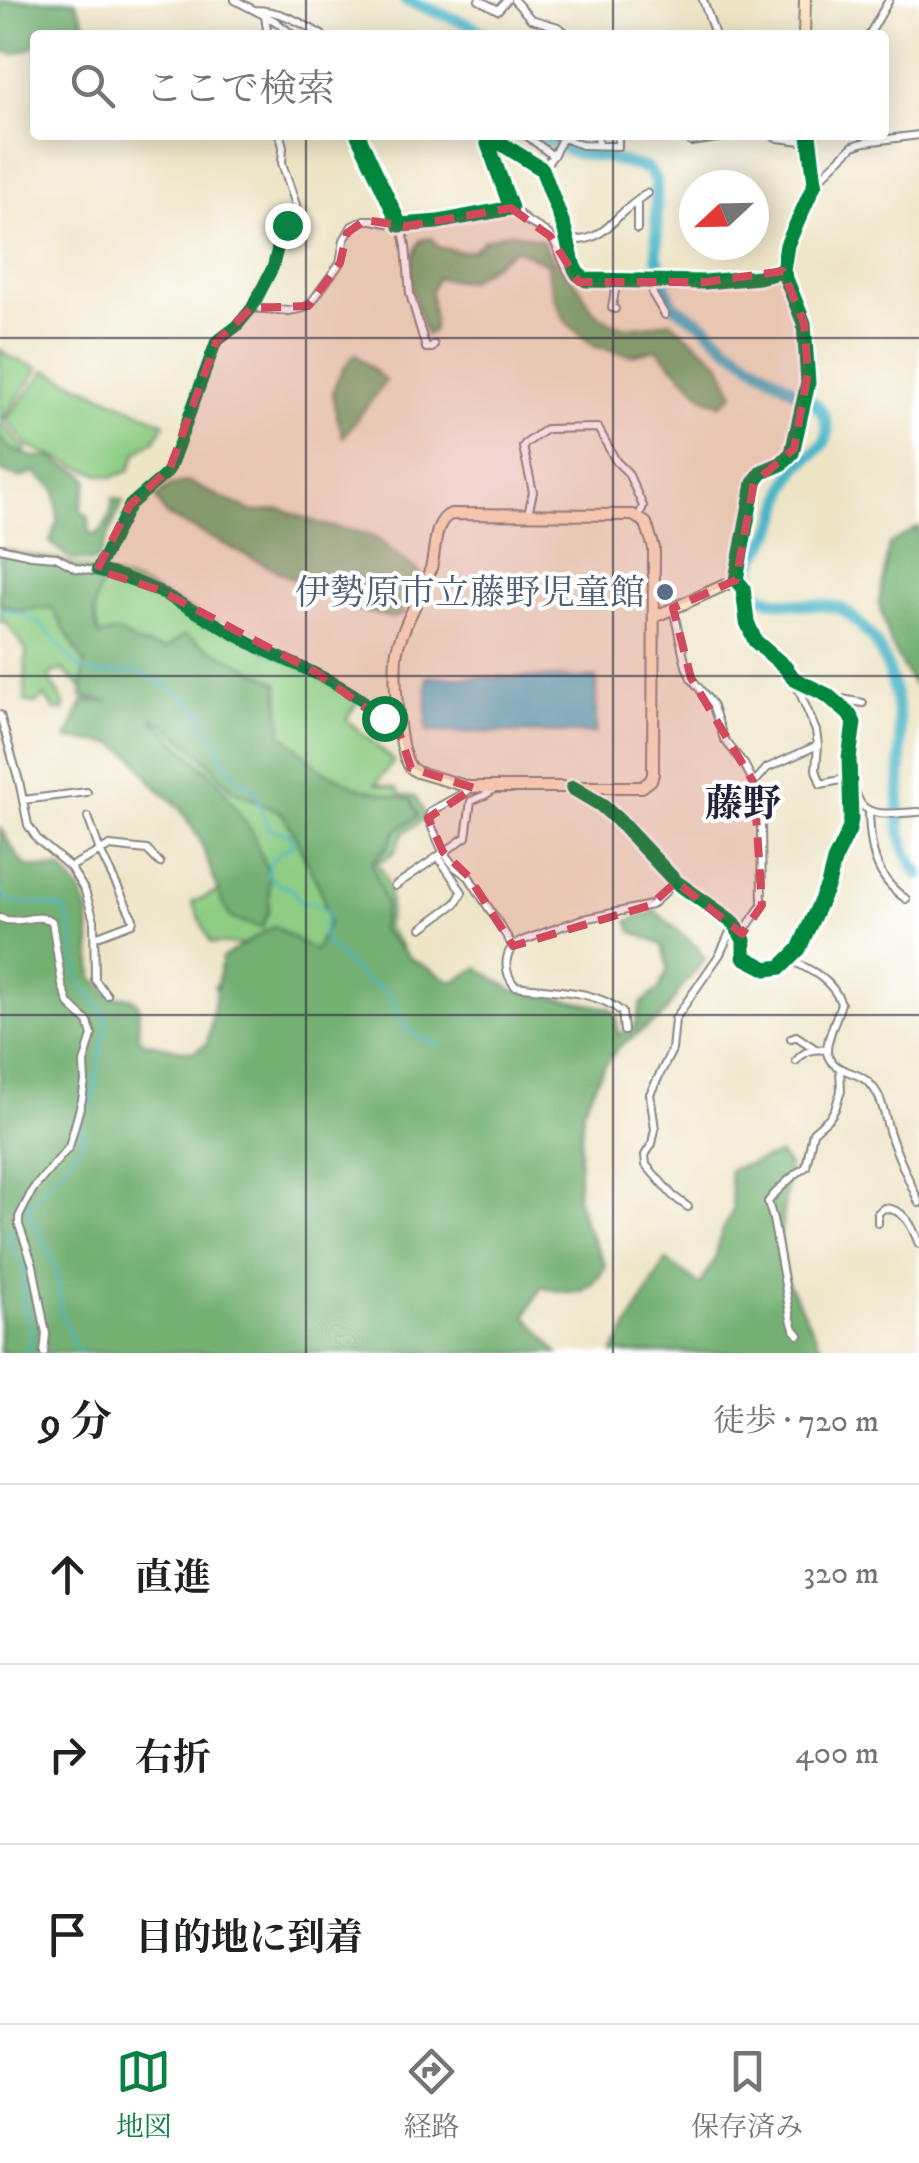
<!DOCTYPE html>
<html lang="ja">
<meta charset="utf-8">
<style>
:root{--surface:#fff;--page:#f2f2f2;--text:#202124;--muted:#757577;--line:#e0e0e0;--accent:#0b8043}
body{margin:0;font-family:"IM FELL DW Pica","Noto Serif JP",serif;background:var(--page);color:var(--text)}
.compass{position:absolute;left:679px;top:170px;width:90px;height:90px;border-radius:50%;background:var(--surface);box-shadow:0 5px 25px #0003;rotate:248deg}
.stop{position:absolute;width:30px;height:30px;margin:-22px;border:8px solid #0b8043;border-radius:50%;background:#fff}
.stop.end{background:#0b8043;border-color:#fff;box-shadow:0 2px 10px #0008}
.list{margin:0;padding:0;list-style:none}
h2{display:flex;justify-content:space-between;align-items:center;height:130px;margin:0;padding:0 40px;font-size:42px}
h2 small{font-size:32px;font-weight:400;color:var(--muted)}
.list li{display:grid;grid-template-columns:65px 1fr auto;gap:30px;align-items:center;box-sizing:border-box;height:180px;padding:0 40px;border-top:2px solid var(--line)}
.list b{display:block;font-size:38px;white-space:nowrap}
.list em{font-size:32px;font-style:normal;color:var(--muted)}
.icon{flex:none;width:55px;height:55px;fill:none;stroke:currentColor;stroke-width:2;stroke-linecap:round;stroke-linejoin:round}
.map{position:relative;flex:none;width:919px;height:1353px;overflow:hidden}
.search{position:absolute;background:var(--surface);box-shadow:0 5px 25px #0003;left:30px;right:30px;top:30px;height:110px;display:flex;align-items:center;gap:25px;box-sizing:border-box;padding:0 35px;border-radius:10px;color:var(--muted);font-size:38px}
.sheet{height:670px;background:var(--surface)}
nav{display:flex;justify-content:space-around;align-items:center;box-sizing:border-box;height:140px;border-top:2px solid var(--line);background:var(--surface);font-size:28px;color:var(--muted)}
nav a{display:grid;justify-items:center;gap:5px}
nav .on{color:var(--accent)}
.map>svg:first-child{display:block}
.green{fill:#8fcd84;stroke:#587860;stroke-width:2.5}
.forest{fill:#73b072;stroke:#4a6956;stroke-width:2.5}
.water{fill:#4ab6c7;stroke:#366c81;stroke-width:2.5}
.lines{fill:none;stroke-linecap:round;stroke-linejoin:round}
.stream{stroke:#4ab6c7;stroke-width:2.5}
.river{stroke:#4ab6c7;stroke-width:12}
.street-casing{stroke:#888481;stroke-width:10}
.secondary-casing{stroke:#888481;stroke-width:14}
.street{stroke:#fff;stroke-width:6}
.secondary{stroke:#fee5c5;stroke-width:10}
.cycleway-casing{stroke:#fff;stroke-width:21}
.cycleway{stroke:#00873e;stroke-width:15}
.route{stroke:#0b8043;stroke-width:12}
.marked{fill:#d1495b;fill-opacity:0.2;stroke:#d1495b;stroke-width:8;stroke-dasharray:20 12;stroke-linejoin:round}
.grid{fill:none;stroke:#22223b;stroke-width:2.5;stroke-opacity:0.55}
.service-dot{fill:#5c6f8a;stroke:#fff;stroke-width:4}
.labels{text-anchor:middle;stroke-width:8;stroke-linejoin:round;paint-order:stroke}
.service-label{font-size:35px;fill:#4e5e75;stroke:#fff;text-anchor:end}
.neighbourhood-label{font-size:38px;font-weight:bold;fill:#22223b;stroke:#fff}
</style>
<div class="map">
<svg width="919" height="1353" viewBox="0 0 919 1353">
<rect width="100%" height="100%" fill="#fff"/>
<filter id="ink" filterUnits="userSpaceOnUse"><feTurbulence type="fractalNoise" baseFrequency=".01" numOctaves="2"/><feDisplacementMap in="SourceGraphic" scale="20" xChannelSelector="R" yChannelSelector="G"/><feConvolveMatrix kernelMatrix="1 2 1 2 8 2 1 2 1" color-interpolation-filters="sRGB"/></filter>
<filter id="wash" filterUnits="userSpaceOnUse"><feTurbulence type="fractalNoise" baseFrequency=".0048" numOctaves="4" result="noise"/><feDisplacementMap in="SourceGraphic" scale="40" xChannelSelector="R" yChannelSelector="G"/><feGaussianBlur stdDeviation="2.25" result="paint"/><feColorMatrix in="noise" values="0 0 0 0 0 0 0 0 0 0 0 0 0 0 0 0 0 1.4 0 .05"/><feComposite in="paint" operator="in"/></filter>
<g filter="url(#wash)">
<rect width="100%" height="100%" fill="#eee5c7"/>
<path class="green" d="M 0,349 L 9,357 L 39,368 L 1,422 L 26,450 L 10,464 L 0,457 Z
M 46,370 L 165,423 L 154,441 L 137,452 L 129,471 L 113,477 L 101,475 L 29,447 L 6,420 Z
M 0,549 L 56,560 L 140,584 L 360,699 L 346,719 L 394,761 L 376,784 L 396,788 L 401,795 L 415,797 L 423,811 L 424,819 L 404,832 L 392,855 L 377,862 C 391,883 393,904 386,927 L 401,946 L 408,976 L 247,1012 L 214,987 L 244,945 L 211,943 L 192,902 L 225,889 L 232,858 L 106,723 L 95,700 L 63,670 L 52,673 L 49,679 L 64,704 L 63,710 L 55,710 L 44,696 L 36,704 L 25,701 L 26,650 L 6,622 L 0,622 Z"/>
<path class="forest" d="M 0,0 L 75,0 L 87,27 L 85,30 L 65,35 L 35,35 L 35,46 C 22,52 13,57 0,49 Z
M 510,232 L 542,240 C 553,264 560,266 577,284 C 584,292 587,304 594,311 C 618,333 641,328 670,321 L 720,362 L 734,393 L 722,404 L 706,399 L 657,349 L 631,355 L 594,346 L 566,322 L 554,296 L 546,263 L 515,249 L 469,281 L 437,278 L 431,291 L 434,330 L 426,335 C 416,306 401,268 421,240 L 431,238 L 438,247 L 462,252 L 473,250 L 484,240 Z
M 355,354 L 386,381 L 343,437 C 331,395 325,390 355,354 Z
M 0,436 L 10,449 L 34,457 L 51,457 L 64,465 L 83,473 L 88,480 L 80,510 L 89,517 L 89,530 L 92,536 C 108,530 111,513 113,498 L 123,501 L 99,557 L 93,562 L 70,559 L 50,542 L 58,520 L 55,489 L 35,473 L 20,478 L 0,471 Z
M 188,482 L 253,512 L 281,509 L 320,524 L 372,535 L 422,574 L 422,579 L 399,590 L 405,614 L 393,618 L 353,609 L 166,515 L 156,498 L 169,486 Z
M 919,527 L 919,687 L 913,685 L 891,645 L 879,603 L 889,544 Z
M 0,551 L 50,561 L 77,572 L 106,575 C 93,601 92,608 99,636 L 120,632 L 136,643 L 165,649 L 184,635 L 278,683 L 282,734 L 322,770 L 357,787 L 411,800 L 419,816 L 397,830 L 386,849 L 372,862 L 386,904 L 381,930 L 410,958 L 453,982 L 478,968 L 513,990 L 609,1008 L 616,1015 L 618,1035 L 635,1027 L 641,1004 L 659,989 L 668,968 L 662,945 L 632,931 L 628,921 L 655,911 L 697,947 L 705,959 L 682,987 L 662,1017 L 618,1047 L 602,1070 L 583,1109 L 577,1197 L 583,1220 L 606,1266 C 588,1297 574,1296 542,1286 L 526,1315 L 558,1353 L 0,1353 L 0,828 L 20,860 L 28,867 L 62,869 L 82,894 L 88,911 L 93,978 L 114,997 L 131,997 L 136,1001 L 139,1006 L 138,1038 L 144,1042 L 192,1052 L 207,1044 L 222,958 L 274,926 L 315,951 L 329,922 L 321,891 L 291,828 L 281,812 L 232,790 L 201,754 L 167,726 L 151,718 L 217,780 L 252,832 L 269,875 L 269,910 L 262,928 L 232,919 L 223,905 L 200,840 L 180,808 L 152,783 L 135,758 L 115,744 L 66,739 L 84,701 L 109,702 L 82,697 L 84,663 L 52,608 L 19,610 L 0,604 Z
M 780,1154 L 789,1167 L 780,1239 L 787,1281 L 825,1353 L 613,1353 L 666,1260 L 700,1285 L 715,1259 L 722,1231 L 733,1210 L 729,1170 Z"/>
<path class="water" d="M 427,677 L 596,678 L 596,733 L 427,732 Z"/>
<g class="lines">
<path class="stream" d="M 0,609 L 23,613 L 43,626 L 78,667 L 91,674 L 142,672 L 185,697 L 203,714 L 204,720 L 237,781 L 249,784 L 254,789 L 269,829 L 288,833 L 293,844 L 291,847 L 282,850 L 268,865 L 268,876 L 281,886 L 293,889 L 300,902 C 314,904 320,901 328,915 L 323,933 L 325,942 L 364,980 L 380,987 L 391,999 L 404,1025 L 413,1034 L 441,1045
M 0,891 L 11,902 L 49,905 L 64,910 L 70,923 L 80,982 L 102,1010 L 107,1021 L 95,1083 L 94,1101 L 81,1115 L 84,1140 L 75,1153 L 27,1207
M 27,1207 L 58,1272 L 60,1311 L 78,1353
M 17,1222 L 8,1232 C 8,1250 18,1252 23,1267 C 27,1279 23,1287 23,1299 C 24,1312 33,1326 32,1338 C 31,1343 28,1349 25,1353"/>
<path class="river" d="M 405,0 L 468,24 L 488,35
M 541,135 L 554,144 L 574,152 L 605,157 L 648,169 L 656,181 L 657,256 L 665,287 L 673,305 L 703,324 L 726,345 L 754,364 L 818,406 C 823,414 829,424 827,435 C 825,449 805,458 797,468 C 783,486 783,506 775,525 C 768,544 748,559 750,580 C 754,611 817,601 839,608 C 848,611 872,636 877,645 C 897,679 901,726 901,764 C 900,811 891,833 919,875"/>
</g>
</g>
<g filter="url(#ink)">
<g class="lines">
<g class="street-casing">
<path id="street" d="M 235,0 L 275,21 L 293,35
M 479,0 L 498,10 L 507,0
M 514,0 L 531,19 L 558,27 L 569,35
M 703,0 L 715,35
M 254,10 C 280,10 300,22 322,35
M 265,17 L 268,35
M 869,35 L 889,0
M 280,135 L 283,147 L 282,163 L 296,205 L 297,214 L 294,221 L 282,230 L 273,267 L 251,308 L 289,311 L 304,308 L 311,303 L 340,263 L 344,240 L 352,226 L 365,220 L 372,220 L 398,225
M 358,135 L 400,225 L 438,222 L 511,208 L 488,144 L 494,139 L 542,169 L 564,227 L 574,267 L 578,274 L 586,280 L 705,282 L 759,277 L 783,271
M 526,135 L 553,156
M 555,135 L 582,145 L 618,146 L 618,135
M 597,135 L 598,145
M 687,135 L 691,142 L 736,135
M 771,135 L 778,138 L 809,142
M 542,169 L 553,156 L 562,139
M 815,183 L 853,146 L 865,142 L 919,135
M 637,201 L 637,229
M 511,208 C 519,212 523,219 530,223 C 537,227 545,230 551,237 C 563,251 564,288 591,281
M 402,225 L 406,246 L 410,294 L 426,348 L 432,348 L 434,345
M 567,239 C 591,244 605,231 620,215 C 628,207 638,200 647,193
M 651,281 L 653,295 L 665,315
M 615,309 L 612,308 L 617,279
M 528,514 L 533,492 L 523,447 L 525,444 L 546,429 L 598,428 L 616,461 L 628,473 L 643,506 L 639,517
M 0,548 L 31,555 L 56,557 L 76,568 L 121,576 L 159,590 L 260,648 L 310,670 L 350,691 L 371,706 L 400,733
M 97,570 L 130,505 C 142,491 160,483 170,468 L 216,342 L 237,326 L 251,308
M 673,608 L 686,666 L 691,678 L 712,704 L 724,739 L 744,764 L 754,783
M 795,681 L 816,731 L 818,745
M 835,701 L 842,699 L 863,703
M 0,715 L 19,781 L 28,825 L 38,840 L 70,867 L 85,891 L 94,920 L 95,980 L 107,995
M 851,781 C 855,788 856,797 861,804 C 873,819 902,812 919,812
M 469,787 L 468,791 L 431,811 L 428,818 L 443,852 L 455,867 L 469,877 L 513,946
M 574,788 L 600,804 L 618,820 L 676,882 L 734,923 L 744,940 L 744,957 L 767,969 L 781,967 L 799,949 L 806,933 L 828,885 L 834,861 L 849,830 L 851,819 L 849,758 L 854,723 L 849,714 L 827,695 L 794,679 L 785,667 L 753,638 L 747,622 L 743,588 L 737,580
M 23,800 L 87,792
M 869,811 C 870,848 874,877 906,899
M 88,817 L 100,851 L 133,919 L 132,923 L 95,937
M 446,851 L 466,837 L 471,801 L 485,795 L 496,788
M 70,867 L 110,846 L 147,850 L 160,863
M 395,886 L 440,855
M 0,918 C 17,926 36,912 52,921 L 62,985 L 69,1004 L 88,1022 L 92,1035 L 84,1063 L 85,1082 L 82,1100 L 69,1147 L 33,1189 L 19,1217 L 19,1225 L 33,1265 L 46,1334 L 44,1353
M 422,928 L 456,903 L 462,892 L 438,856
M 742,934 L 762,905 L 761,827 L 754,783 L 767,768 L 818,745 L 816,770 L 821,784 L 850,778
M 790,960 C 812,970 832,980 841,1003 C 838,1016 823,1045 828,1056 C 836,1074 860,1070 872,1086 C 884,1100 885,1121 891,1137 C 899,1160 910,1181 919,1203
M 624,1031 L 622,1012 C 595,989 550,991 515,986 C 504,973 502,952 519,942 L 579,920 L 651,905 L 676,882
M 791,1038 L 796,1036 L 814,1048
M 796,1061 C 804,1051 813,1048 826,1050
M 688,1207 L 673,1196 L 646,1165 L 645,1155 L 652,1144 L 655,1129 L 650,1094 L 672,1050 L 675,1019 L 720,954 L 734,923
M 878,1223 L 878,1213 L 884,1208 C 905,1209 912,1226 919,1244
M 799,1335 L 794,1329 L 791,1319 L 773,1219 L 768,1202 C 776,1191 794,1174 806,1167 L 813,1132 L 830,1117 L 835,1109 L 841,1091 L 840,1069"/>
</g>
<g class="secondary-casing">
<path id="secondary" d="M 804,35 L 805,0
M 451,514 L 633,515 L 646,523 L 654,548 L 653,774 L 651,780 L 642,787 L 469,787 L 417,772 C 411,768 410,768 407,761 C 398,742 392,666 398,646 C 406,619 422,595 431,568 C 436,551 433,521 451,514 Z
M 654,617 L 736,580 L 754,483 C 763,467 787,468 794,450 C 797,440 798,429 800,419 C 807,387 812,353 802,320 C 795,297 779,279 784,254 C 788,232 804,210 814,191 L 815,183 L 809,135"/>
</g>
<use href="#street" class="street"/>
<use href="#secondary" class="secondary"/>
<g class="cycleway-casing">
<path id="cycleway" d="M 358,135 L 400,225 L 438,222 L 511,208 L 488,144 L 494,139 L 542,169 L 564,227 L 574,267 L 578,274 L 586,280 L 705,282 L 759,277 L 783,271
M 573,788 L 600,804 L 618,820 L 676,882 L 734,923 L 744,940 L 744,957 L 767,969 L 781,967 L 799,949 L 806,933 L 828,885 L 834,861 L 849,830 L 851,819 L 849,758 L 854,723 L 849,714 L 827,695 L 794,679 L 785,667 L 755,641 L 747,622 L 743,588 L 736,580 L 754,483 L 762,472 L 781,464 L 792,453 L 808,383 L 804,323 L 783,271 L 787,245 L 815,183 L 809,135"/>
</g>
<use href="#cycleway" class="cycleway"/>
</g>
</g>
<g class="lines" filter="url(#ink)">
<path class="route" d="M 287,225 L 282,230 L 273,267 L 252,308 L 237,326 L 216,342 L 170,468 L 166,474 L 130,505 L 97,570 C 154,581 199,616 250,643 C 295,667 346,681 384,718"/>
</g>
<path class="marked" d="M 511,208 L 550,236 L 579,282 L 705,282 L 783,271 L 804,323 L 808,373 L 794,449 L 754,483 L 736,580 L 673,608 L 691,678 L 754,783 L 762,905 L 742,934 L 676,882 L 651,905 L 513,946 L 469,877 L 443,852 L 428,818 L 474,788 L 411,768 L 399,732 L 317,673 L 159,590 L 97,570 L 130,505 L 170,468 L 216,342 L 251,308 L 308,306 L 340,263 L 347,233 L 365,220 L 406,226 Z"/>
<path class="grid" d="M 306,0 L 306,35M 613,0 L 613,35M 306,135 L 306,1353M 613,135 L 613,1353M 0,338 L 919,338M 0,676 L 919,676M 0,1015 L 919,1015"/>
<circle class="service-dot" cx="665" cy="592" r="10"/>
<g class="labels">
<g class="service-label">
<text x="645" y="604">伊勢原市立藤野児童館</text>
</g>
<g class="neighbourhood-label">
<text x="743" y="816">藤野</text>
</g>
</g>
</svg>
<svg class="compass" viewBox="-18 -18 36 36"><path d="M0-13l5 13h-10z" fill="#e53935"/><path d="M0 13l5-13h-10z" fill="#757577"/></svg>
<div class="stop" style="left:384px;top:718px"></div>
<div class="stop end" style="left:287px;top:225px"></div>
<div class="search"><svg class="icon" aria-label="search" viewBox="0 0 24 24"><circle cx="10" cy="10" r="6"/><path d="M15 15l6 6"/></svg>ここで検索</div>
</div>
<section class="sheet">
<h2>9 分<small>徒歩 · 720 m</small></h2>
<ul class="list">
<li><svg class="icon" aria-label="ahead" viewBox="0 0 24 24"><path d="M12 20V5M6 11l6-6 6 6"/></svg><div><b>直進</b></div><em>320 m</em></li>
<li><svg class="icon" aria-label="right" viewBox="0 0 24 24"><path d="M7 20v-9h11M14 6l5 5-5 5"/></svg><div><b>右折</b></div><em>400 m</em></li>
<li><svg class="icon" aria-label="arrive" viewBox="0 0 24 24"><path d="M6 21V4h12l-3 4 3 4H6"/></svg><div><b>目的地に到着</b></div></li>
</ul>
</section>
<nav>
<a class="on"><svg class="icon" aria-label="map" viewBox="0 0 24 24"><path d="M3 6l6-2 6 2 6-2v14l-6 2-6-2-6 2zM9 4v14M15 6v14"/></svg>地図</a>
<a><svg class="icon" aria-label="directions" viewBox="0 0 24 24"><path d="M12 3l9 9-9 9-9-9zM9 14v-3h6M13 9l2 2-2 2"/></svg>経路</a>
<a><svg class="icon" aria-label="saved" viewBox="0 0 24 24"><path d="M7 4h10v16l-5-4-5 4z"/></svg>保存済み</a>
</nav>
